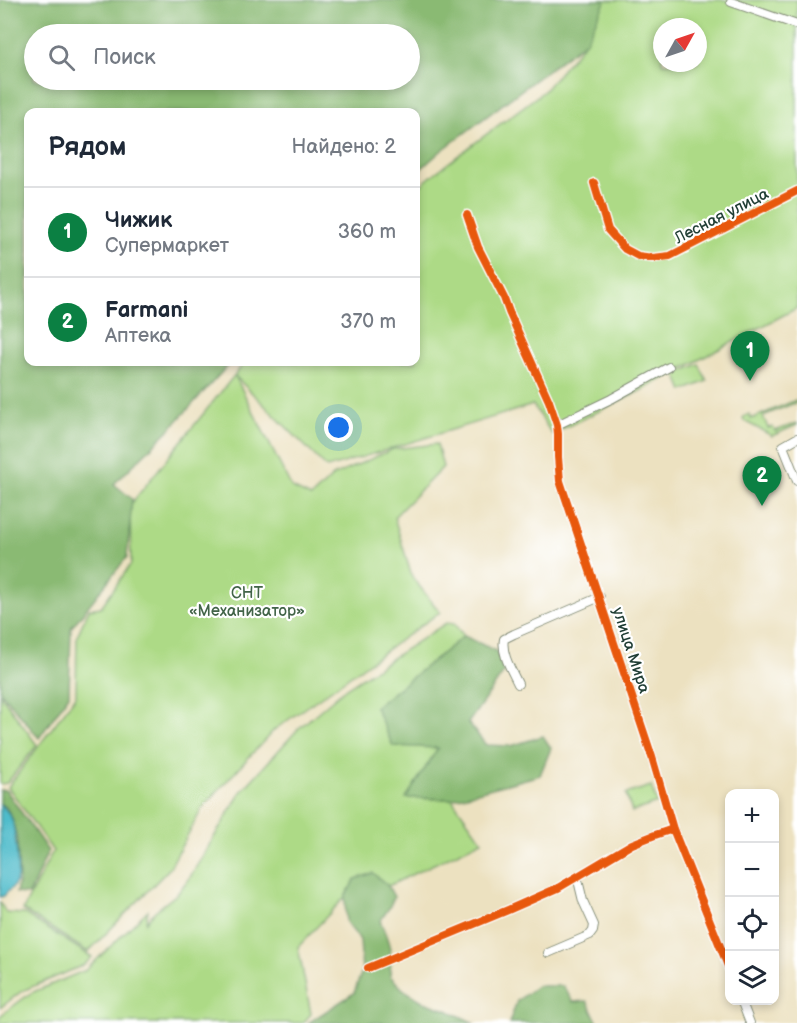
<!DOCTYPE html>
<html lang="ru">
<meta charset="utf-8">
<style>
:root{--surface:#fff;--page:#f2f2f3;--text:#1f2937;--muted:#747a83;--line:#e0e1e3;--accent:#0b8043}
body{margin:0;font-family:"Balsamiq Sans",sans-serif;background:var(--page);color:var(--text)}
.controls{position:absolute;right:18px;bottom:18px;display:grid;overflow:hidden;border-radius:12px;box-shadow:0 3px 9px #0003}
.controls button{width:54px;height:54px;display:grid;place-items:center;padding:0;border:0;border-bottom:2px solid var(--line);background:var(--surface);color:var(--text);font:30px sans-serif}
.compass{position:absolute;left:653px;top:18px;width:54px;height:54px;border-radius:50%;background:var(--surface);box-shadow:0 3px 9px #0003;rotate:50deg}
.you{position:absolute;left:339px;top:428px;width:21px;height:21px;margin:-15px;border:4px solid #fff;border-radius:50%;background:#1a73e8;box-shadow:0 0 0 9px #1a73e833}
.badge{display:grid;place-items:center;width:39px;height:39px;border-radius:50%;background:var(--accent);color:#fff;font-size:20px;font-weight:700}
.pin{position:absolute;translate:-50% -50px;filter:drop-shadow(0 2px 3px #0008)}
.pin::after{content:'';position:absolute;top:32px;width:21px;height:18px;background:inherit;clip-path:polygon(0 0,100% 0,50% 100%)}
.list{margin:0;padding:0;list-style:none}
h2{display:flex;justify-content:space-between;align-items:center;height:78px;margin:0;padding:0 24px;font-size:26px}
h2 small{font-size:20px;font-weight:400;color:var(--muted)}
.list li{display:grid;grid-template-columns:39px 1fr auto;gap:18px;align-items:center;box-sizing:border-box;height:90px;padding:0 24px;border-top:2px solid var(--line)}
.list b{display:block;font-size:22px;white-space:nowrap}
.list p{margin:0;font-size:20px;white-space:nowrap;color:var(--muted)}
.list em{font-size:20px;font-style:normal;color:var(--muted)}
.icon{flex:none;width:33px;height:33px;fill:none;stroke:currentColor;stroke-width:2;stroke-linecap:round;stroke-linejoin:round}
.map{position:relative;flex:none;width:797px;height:1023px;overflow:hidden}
.search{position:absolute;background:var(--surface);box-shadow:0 3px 9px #0003;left:24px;top:24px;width:396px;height:66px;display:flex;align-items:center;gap:15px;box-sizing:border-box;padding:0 21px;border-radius:33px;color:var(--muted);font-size:22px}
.panel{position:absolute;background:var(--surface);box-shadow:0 3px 9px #0003;left:24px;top:108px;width:396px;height:258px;border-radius:12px}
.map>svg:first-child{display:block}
.green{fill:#adda86;stroke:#668c5d;stroke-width:1.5;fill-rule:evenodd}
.forest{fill:#8aba73;stroke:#547c54;stroke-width:1.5;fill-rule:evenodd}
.water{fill:#50bccb;stroke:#387c80;stroke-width:1.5}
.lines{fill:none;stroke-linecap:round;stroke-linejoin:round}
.minor-casing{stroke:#868f7a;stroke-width:10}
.minor{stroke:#fff;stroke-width:8}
.cycleway-casing{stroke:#fff;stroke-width:11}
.cycleway{stroke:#e8590c;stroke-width:8}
.labels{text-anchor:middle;stroke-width:4.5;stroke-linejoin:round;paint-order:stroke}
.street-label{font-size:16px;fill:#1f3d34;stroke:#fff}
.park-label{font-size:16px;fill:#426448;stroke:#fff}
</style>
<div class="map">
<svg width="797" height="1023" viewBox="0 0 797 1023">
<rect width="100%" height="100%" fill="#fff"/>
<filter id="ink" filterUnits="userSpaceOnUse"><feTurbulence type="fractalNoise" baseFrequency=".0167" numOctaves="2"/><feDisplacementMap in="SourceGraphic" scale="12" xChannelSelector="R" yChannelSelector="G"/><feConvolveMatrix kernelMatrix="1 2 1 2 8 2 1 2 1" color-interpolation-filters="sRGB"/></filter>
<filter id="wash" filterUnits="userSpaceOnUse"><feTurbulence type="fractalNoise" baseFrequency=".008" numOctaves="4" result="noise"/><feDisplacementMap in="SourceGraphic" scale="24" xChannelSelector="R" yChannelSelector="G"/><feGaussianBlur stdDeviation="1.35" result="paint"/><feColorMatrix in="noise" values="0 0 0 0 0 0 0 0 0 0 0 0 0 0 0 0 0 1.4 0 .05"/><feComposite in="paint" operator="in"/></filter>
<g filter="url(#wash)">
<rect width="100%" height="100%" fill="#ece1c0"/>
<path class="green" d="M 601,0 L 797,0 L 797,308 L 638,392 L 552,434 L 533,405 L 327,468 L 235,376 L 292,488 L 311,497 L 333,476 L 393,449 L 437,444 L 443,467 L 394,517 L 412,577 L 440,612 L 274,730 L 203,807 L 169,869 L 88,952 L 23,910 L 53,851 L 8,787 L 76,696 L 77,636 L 89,609 L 101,607 L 131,564 L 130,505 L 245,362 L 416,362 L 416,189 L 435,173 L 544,91 L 586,41 ZM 662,27 L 698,27 L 698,63 L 662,63 Z
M 699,364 L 707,381 L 683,391 L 676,374 Z
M 796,400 L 797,402 L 763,416 L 768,428 L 773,427 L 775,431 L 797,423 L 797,425 L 772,436 L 744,421 L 743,418 L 745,416 L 749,414 L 751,419 Z
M 446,623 L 454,624 L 464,636 L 375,707 L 439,748 L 407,798 L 452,799 L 482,841 L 388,886 L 373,873 L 355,880 L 345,897 L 298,947 L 311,1014 L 303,1023 L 0,1023 L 0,1016 L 31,993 L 86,970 L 148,910 L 146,922 L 154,912 L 178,893 L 192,874 L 241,792 L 298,729 L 346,688 Z
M 0,694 L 37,745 L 7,783 L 0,784 Z
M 651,786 L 657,803 L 632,812 L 626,794 Z
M 0,902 L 6,913 L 25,914 L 92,957 L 84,965 L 22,991 L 0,1008 Z"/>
<path class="forest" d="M 0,0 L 606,0 L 586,41 L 441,151 L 416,173 L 416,112 L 28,112 L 28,362 L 231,362 L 169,430 L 114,484 L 132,499 L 127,557 L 71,628 L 69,695 L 39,738 L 0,691 ZM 410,34 L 410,80 L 34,80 L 34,34 Z
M 464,636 L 496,651 L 504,672 L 468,723 L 486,745 L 511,746 L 543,736 L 551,748 L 540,775 L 452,799 L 406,798 L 438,748 L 393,746 L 375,707 Z
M 0,790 L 6,790 L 48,851 L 29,895 L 16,893 L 19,879 L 17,839 L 12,818 L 6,807 L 0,804 Z
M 373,873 L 388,886 L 394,897 L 389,908 L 380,921 C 390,943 392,951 390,976 L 404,990 L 424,1002 L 449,1011 L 474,1023 L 308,1023 L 354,993 L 362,971 L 360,940 L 346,922 L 345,897 L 355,879 Z
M 537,986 L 563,986 L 573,1002 L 587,1001 L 598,1023 L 509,1023 L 517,1001 Z"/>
<path class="water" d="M 0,804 C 5,808 9,813 12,819 C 15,831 20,872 16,882 C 14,888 7,891 4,896 L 0,897 Z"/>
</g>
<g filter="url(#ink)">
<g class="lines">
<g class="minor-casing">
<path id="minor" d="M 731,2 L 797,25
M 594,183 L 608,230 L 625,249 L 638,256 L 653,258 L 670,256 L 797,191
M 467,215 L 478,247 L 504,298 L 509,312 L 549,401 L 557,425 L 558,434 L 558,457 L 560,481 L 652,757 L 673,829 L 730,971
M 557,425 L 611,399 L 669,367
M 797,438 L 783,446 L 797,481
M 518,684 C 512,671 501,654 504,639 L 514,634 L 600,597
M 548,953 L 590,935 L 593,931 L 594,925 L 583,901 L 577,876
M 368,968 L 508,910 L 558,888 L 632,844 L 655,835 L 673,829
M 741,1000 L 750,1023"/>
</g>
<use href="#minor" class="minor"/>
<g class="cycleway-casing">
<path id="cycleway" d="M 594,183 L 608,230 L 625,249 L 638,256 L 653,258 L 670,256 L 797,191
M 467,215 L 478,247 L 504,298 L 509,312 L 549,401 L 557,425 L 558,434 L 558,457 L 560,481 L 652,757 L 673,829 L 730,971
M 368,968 L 508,910 L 558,888 L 632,844 L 655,835 L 673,829"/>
</g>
<use href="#cycleway" class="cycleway"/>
</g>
</g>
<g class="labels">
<g class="street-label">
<text transform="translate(721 215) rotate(-27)" y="6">Лесная улица</text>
<text transform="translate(632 650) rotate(72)" y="6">улица Мира</text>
</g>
<g class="park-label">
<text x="247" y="598">СНТ<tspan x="247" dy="18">«Механизатор»</tspan></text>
</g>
</g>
</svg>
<div class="controls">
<button>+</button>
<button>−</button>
<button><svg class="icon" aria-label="locate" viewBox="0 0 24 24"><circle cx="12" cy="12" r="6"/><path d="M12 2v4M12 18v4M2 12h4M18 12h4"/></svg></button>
<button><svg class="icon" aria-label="layers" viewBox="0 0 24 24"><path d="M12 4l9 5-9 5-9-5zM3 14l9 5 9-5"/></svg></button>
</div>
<svg class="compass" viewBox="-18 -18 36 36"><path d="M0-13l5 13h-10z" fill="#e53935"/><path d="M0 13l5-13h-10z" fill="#747a83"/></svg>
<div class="you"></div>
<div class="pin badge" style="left:750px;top:381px">1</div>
<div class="pin badge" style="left:762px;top:506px">2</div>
<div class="search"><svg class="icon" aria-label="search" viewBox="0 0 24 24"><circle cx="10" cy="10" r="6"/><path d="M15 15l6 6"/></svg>Поиск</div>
<section class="panel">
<h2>Рядом<small>Найдено: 2</small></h2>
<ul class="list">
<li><span class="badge">1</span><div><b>Чижик</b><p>Супермаркет</p></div><em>360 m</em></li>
<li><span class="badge">2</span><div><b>Farmani</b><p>Аптека</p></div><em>370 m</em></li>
</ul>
</section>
</div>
